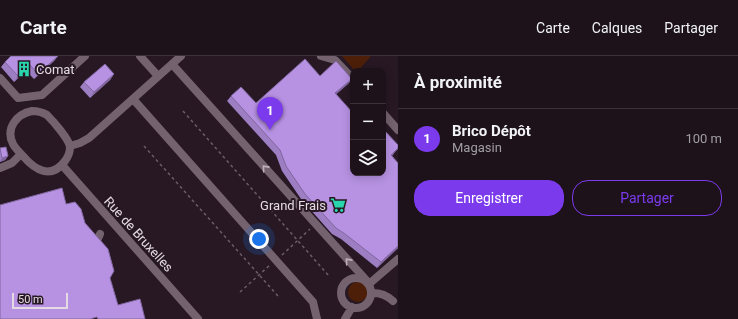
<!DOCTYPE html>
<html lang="fr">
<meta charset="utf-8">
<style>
:root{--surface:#1d121a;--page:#2a2027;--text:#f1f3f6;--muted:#a09ea2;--line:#3b3239;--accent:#7c3aed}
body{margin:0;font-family:Roboto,sans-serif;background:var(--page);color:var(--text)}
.controls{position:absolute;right:12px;top:12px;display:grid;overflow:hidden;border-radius:8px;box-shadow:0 2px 10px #0003}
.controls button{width:36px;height:36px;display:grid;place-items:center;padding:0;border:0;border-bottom:1px solid var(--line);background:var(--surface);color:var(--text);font:20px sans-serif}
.scale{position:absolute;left:12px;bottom:10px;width:56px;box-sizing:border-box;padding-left:4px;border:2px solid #e5dae2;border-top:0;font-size:11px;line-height:14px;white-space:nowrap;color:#e5dae2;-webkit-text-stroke:3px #271823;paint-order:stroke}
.you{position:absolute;left:259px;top:183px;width:14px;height:14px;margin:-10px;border:3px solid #fff;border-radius:50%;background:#1a73e8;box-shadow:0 0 0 6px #1a73e833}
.badge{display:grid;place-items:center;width:26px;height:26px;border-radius:50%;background:var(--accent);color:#fff;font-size:13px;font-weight:700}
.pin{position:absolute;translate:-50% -33px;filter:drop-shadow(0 1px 2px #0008)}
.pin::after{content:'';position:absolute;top:21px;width:14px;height:12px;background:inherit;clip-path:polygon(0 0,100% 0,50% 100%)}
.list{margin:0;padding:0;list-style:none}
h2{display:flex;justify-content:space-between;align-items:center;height:52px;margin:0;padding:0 16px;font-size:17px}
h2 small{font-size:13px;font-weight:400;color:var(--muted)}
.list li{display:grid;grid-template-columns:26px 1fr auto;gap:12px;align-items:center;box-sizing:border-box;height:60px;padding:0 16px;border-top:1px solid var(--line)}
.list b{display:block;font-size:15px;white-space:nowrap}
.list p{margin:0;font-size:13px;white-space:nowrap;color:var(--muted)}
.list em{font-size:13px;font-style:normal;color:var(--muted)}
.actions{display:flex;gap:8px;padding:12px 16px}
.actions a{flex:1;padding:9px 0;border:1px solid var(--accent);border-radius:16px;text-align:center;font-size:14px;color:var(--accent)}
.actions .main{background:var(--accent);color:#fff}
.icon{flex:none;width:22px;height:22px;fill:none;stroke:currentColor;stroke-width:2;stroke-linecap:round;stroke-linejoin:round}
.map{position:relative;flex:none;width:398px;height:263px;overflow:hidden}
header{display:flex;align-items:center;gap:24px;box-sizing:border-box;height:56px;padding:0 20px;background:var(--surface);border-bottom:1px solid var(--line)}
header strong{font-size:19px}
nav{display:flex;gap:22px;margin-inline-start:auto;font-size:14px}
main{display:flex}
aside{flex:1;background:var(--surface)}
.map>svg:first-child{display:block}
.green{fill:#4d1f09}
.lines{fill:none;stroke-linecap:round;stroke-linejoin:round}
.path{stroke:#6a5d67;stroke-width:1.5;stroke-dasharray:3 3;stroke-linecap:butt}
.minor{stroke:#74626e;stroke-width:8}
.wall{fill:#9d7ec3}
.shaded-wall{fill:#80669f}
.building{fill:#b792e3;stroke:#80669f}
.oneway{stroke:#bdb0b9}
.labels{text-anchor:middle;stroke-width:4;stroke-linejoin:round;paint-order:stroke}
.poi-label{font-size:13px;fill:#e5dae2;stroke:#271823;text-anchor:start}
.street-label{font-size:13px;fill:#e5dae2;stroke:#271823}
</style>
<header>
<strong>Carte</strong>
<nav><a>Carte</a><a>Calques</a><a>Partager</a></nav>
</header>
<main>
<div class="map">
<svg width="398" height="263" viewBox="0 0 398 263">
<rect width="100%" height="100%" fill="#271823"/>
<path class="green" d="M 342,0 L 371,0 L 358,15 L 355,15 Z
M348 236a10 10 0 1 1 20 0a10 10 0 1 1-20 0Z"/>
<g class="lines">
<path class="path" d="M 183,55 L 329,220
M 144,90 L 278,240
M 282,199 L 310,173
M 240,236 L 270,209"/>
<path class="minor" d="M 140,0 L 158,20
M 321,0 L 335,4 L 353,23
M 172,8 L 366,224
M 0,22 L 18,42 L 42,39 L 85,0
M 133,43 L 313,246 L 317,263
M 32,55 C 38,55 42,56 47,59 C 53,65 69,83 70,91 C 70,95 68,101 65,105 C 51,124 35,114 23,100 C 19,96 15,92 13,88 C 5,72 17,58 32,55 Z
M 383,57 L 398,74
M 70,90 L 80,87 L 89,82 L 181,0
M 62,109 L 198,263
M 0,112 L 12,107 L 21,98
M 97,185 L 100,178
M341 237a15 15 0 1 1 30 0a15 15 0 1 1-30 0Z
M 369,228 L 398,203
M 372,237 C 381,237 386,239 393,245
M 345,263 L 352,251"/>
</g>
<path class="wall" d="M 58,0 L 54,5 L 34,23 L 26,15 L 14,26 L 1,11 L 5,6 Z
M 114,18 L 110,24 L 90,42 L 80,31 L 84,26 Z
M 320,20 L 352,23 L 348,28 L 336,38 L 353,117 L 383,73 L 398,89 L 398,93 L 395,96 L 392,100 L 398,192 L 377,212 L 341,183 L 332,178 L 301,143 L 282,115 L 276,99 L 227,45 L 231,40 L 256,47 Z
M 0,95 L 8,100 L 5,104 L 0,106 Z"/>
<path class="shaded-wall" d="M 58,0 L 54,5 L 34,23 L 38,18 Z
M 30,9 L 26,15 L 14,26 L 18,20 Z
M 114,18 L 110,24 L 90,42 L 94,36 Z
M 352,23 L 348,28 L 331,43 L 335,37 Z
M 8,100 L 5,104 L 0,106 L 2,102 Z
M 398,190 L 398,192 L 377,212 L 381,206 Z"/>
<path class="building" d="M 11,0 L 58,0 L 38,18 L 30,9 L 18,20 L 5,6 Z
M 305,3 L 320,20 L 336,5 L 352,23 L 335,37 L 353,57 L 353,117 L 383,117 L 383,73 L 398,89 L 398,92 L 391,99 L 398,107 L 398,190 L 381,206 L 345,178 L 336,172 L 305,138 L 286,110 L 280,94 L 231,40 L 241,31 L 256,47 Z
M 105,8 L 114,18 L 94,36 L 84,26 Z
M 6,91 L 8,100 L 2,102 L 0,92 Z
M 62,132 L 66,148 L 75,146 L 81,153 L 85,167 L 108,193 L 114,215 L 110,222 L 118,249 L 140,243 L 145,263 L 98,263 L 97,261 L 90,263 L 0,263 L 0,149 Z"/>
<defs><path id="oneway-chevron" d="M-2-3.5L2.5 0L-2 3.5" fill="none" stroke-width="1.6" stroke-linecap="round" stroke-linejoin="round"/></defs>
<g class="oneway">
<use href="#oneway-chevron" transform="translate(265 112) rotate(-132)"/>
<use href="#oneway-chevron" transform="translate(348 205) rotate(-132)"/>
</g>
<defs>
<g id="building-bare" transform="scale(1.2)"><path d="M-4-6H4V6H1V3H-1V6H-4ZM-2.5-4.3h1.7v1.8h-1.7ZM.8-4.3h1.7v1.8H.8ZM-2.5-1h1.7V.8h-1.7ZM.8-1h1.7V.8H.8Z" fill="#28d5ad" stroke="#271823" stroke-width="2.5" paint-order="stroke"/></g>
<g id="supermarket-bare" transform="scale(1.2)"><path d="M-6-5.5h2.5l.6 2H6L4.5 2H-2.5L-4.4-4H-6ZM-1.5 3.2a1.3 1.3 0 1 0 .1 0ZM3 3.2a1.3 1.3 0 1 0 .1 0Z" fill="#28d5ad" stroke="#271823" stroke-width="2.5" paint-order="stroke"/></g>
</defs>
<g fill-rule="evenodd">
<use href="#building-bare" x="24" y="13"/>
<use href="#supermarket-bare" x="338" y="149"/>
</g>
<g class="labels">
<g class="poi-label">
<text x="36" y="18">Comat</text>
<text x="326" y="154" text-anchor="end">Grand Frais</text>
</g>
<g class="street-label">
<text transform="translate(139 178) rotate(48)" y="5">Rue de Bruxelles</text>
</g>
</g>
</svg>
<div class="controls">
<button>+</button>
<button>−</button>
<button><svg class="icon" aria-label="layers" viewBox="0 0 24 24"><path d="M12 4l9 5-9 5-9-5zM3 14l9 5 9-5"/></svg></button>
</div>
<div class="scale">50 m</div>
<div class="you"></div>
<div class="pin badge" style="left:270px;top:74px">1</div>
</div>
<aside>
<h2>À proximité<small></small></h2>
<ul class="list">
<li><span class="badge">1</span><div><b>Brico Dépôt</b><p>Magasin</p></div><em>100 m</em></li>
</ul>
<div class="actions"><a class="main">Enregistrer</a><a>Partager</a></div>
</aside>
</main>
